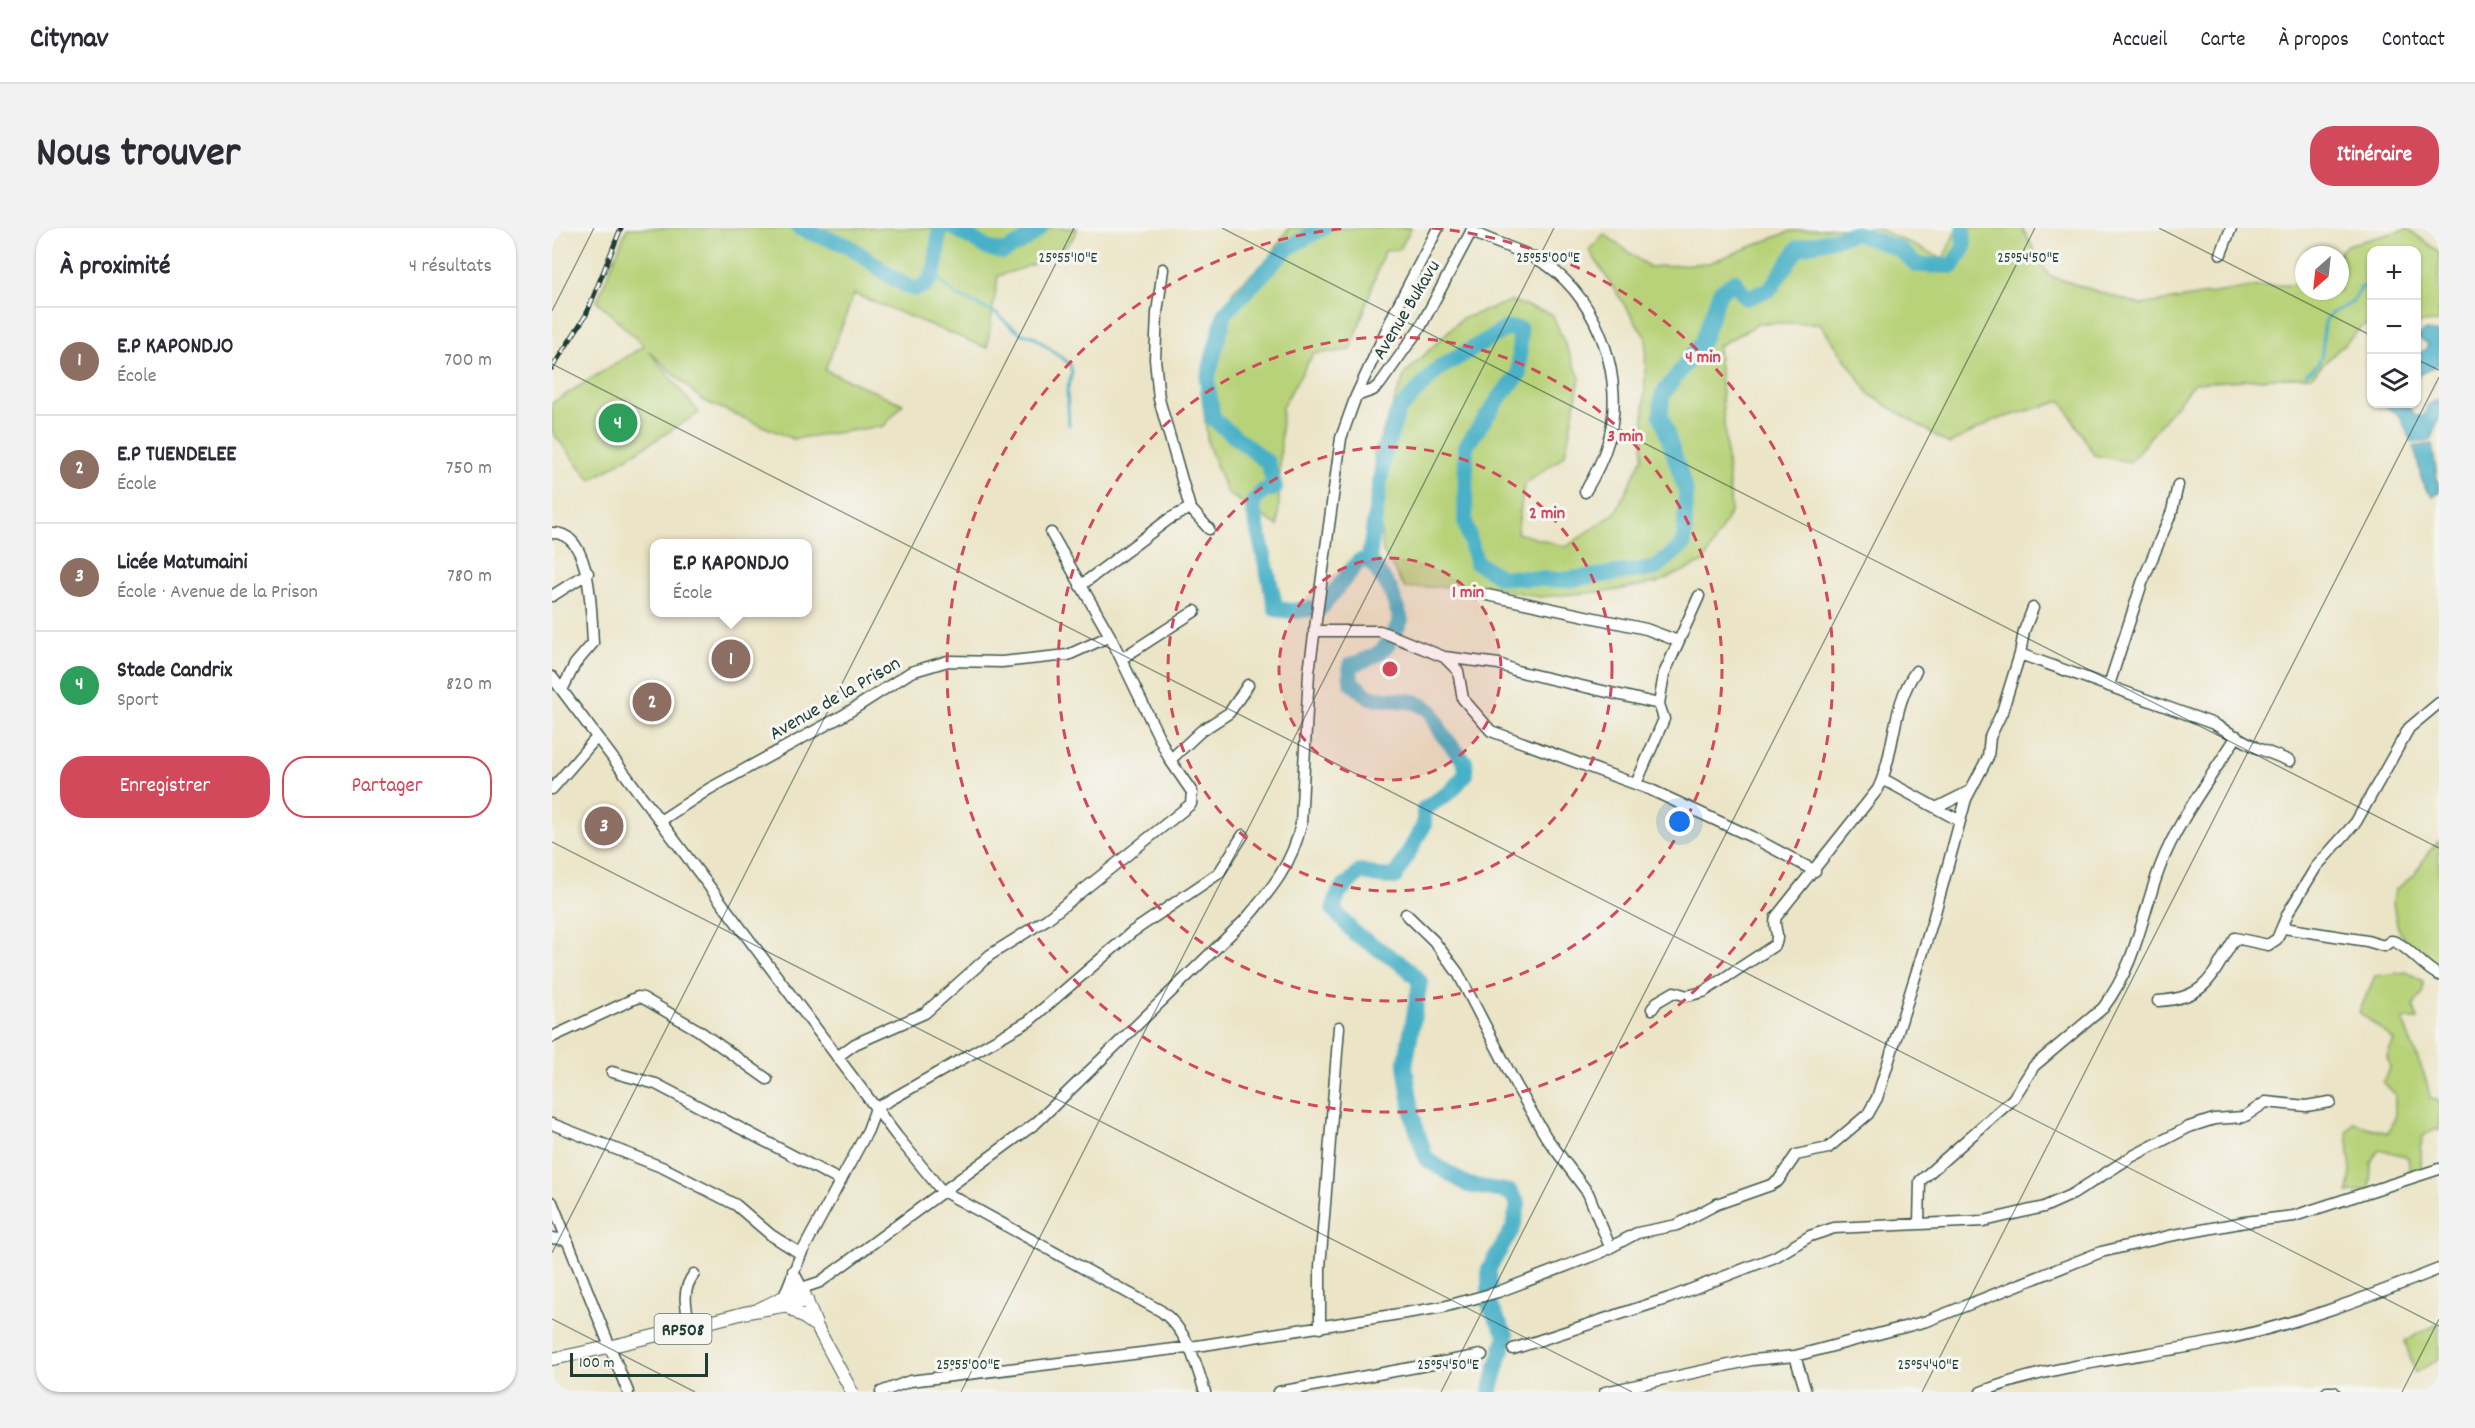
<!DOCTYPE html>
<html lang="fr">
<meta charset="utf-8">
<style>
:root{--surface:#fff;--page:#f2f2f3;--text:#2b2b33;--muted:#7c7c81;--line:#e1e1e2;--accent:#d1495b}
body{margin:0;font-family:Dekko,sans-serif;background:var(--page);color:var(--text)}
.controls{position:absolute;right:18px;top:18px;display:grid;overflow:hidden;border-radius:12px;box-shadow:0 2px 4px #0004}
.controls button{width:54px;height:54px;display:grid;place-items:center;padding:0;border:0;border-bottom:2px solid var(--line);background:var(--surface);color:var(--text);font:30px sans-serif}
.compass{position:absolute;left:1743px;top:18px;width:54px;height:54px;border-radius:50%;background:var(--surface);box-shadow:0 2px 4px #0004;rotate:207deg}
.scale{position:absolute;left:18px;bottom:15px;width:138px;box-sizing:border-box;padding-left:6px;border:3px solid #1f3d34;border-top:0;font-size:16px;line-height:21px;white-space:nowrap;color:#1f3d34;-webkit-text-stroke:4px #f6f6f2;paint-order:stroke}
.you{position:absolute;left:1128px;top:594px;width:21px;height:21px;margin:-15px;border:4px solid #fff;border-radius:50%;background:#1a73e8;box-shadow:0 0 0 9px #1a73e833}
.badge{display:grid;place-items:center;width:39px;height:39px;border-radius:50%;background:var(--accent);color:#fff;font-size:20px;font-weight:700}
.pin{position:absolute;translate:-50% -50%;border:3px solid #fff;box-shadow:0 2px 6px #0006}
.popup{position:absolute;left:98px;top:311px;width:162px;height:78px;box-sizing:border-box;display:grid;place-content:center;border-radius:12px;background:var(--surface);filter:drop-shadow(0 2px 4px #0005);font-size:20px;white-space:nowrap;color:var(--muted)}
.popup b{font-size:22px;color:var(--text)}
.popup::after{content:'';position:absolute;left:50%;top:100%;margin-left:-12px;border:12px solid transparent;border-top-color:var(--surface)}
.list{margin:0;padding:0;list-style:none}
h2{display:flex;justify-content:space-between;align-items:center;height:78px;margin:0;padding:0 24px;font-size:26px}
h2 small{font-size:20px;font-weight:400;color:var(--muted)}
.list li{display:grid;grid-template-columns:39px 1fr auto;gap:18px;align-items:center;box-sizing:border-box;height:108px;padding:0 24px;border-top:2px solid var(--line)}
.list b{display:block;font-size:22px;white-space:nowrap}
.list p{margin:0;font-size:20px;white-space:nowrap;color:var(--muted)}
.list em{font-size:20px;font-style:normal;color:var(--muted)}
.actions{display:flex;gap:12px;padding:18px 24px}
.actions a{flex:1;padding:14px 0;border:2px solid var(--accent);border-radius:24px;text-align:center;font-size:21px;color:var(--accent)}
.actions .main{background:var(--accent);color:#fff}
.icon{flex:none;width:33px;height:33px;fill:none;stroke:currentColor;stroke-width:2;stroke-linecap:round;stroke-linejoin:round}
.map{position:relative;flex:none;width:1887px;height:1164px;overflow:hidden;border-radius:24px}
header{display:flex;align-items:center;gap:36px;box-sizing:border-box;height:84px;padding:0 30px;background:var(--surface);border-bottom:2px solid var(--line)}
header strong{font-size:28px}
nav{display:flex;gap:33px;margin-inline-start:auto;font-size:21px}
.intro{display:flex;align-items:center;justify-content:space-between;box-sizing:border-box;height:144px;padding:0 36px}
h1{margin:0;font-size:42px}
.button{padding:15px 27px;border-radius:24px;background:var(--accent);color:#fff;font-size:21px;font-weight:700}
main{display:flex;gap:36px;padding:0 36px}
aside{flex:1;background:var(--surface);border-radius:24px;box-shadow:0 2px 4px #0004}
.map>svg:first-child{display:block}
.green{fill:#b7d278;stroke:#6b8856;stroke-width:1.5}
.water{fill:#48b1c7;stroke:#34777e;stroke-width:1.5}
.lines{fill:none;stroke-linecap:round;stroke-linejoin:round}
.stream{stroke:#48b1c7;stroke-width:3}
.river{stroke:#48b1c7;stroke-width:16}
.minor-casing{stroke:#3e564a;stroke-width:13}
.major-casing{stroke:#3e564a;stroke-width:14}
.minor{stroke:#fff;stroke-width:10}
.major{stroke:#fff;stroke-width:12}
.rail-casing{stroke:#1f3d34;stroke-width:5}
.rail{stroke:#f6f6f2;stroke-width:3;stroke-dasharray:9;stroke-linecap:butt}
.ticks{fill:none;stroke:#1f3d34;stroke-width:1.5;stroke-opacity:0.45}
.ring{fill:none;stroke:#d1495b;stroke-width:3;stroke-dasharray:10 8}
.labels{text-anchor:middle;stroke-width:6;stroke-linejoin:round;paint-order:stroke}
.shield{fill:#f6f6f2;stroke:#60746d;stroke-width:1.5}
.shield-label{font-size:18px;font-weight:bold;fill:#1f3d34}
.street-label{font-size:20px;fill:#1f3d34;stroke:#f6f6f2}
.ticks-label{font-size:15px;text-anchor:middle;fill:#1f3d34;stroke:#f6f6f2;stroke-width:6;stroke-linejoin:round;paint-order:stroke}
.centre{fill:#d1495b;stroke:#f6f6f2;stroke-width:3}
.ring-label{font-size:18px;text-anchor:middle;font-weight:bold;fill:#d1495b;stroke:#f6f6f2;stroke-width:6;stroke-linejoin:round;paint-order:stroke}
</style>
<header>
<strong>Citynav</strong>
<nav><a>Accueil</a><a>Carte</a><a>À propos</a><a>Contact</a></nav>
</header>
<div class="intro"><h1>Nous trouver</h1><a class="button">Itinéraire</a></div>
<main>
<aside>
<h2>À proximité<small>4 résultats</small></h2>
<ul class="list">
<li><span class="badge" style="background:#8d6e63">1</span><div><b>E.P KAPONDJO</b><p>École</p></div><em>700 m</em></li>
<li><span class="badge" style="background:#8d6e63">2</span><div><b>E.P TUENDELEE</b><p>École</p></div><em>750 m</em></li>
<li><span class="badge" style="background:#8d6e63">3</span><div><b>Licée Matumaini</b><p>École · Avenue de la Prison</p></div><em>780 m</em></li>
<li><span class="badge" style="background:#2e9e5b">4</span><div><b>Stade Candrix</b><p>Sport</p></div><em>820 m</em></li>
</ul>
<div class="actions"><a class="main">Enregistrer</a><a>Partager</a></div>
</aside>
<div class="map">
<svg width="1887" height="1164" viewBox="0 0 1887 1164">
<rect width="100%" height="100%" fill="#f6f6f2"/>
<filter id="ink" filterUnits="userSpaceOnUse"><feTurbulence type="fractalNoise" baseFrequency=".0167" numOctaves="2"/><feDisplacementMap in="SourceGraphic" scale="12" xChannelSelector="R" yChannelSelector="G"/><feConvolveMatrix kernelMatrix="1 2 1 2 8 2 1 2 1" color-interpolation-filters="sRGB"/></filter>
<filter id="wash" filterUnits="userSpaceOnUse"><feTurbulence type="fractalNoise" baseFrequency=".008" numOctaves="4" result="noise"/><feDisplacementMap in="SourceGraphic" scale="24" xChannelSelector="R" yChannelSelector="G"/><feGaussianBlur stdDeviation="1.35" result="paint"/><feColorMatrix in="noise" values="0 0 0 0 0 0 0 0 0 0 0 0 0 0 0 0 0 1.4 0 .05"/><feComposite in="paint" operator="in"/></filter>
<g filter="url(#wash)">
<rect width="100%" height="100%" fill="#ebe4c6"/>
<path class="green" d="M 75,0 L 525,0 C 519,28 470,40 446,48 L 435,120 L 302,66 L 273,142 L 351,176 L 332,198 L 241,211 L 150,172 L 97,123 L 147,185 L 39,252 L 0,204 L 0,175 L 92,118 L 45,73 Z
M 737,0 L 859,0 L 848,21 L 832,23 L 799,122 L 761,126 L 730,179 L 726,298 L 675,265 L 656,216 L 649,161 L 681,63 L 718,29 Z
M 1282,0 L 1325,0 L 1391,31 L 1405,0 L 1470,0 L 1497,48 L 1589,77 L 1700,59 L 1752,56 L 1752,63 L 1788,63 L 1788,27 L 1785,27 L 1795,17 L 1856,1 L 1887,24 L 1887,94 L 1865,95 L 1864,22 L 1820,22 L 1819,97 L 1812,97 L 1759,148 L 1642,155 L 1578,234 L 1542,227 L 1510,173 L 1443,192 L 1397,216 L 1318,167 L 1268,95 L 1208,95 L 1166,118 L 1179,283 L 1152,334 L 1104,355 L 1059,363 L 987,369 L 932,357 L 853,360 L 831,324 L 822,226 L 853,146 L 909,91 L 959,73 L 1000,86 L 1028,150 L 1013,227 L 972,257 L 965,305 L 1014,319 L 1063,285 L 1091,229 L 1094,110 L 1037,22 L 1052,6 L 1097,39 L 1157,35 L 1239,3 Z
M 1887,613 L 1887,739 L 1871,730 L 1852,712 L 1845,697 L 1841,674 L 1843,662 L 1862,647 L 1876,625 Z
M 1855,744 L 1871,753 L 1871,766 L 1861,777 L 1866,791 L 1851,791 C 1858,819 1874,841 1878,870 L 1887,873 L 1887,902 L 1882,901 L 1871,908 C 1867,920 1870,933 1869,946 L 1858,949 L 1856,929 L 1827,921 L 1819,934 L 1818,962 L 1796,965 L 1799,943 L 1795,903 L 1801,895 L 1836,905 L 1843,890 L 1843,866 L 1831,854 L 1838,839 L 1835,828 L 1842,812 L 1807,784 L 1823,748 Z
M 1887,1095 L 1887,1131 L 1863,1145 L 1853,1113 Z"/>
<path class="water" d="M 1873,103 L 1887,105 L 1887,136 L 1865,148 L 1865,127 L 1874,121 L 1876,116 L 1865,109 Z
M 1887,171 L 1887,190 L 1878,213 L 1860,215 L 1848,188 L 1830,176 L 1855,176 L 1863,187 L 1871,189 L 1876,177 Z
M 1880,216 L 1887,264 L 1881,268 C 1864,255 1870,236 1861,219 Z"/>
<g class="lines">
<path class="stream" d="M 381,46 L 404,67 L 445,86 L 456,96 L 470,106 L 481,108 L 518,136 L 520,145 L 515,163 L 517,197
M 1754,145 C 1777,135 1768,114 1773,95 C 1775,84 1790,81 1799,75 C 1803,72 1806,64 1809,59 L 1820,58"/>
<path class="river" d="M 247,0 C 262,8 281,10 296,18 C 317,30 342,55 363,61 C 390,55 383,20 388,0
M 402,0 L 435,20 L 451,24 L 472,13 L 488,0
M 771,0 L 736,20 L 673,85 L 655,152 L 661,191 L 716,235 L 723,260 L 711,263 L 700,276 L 724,381 L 739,383 L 769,380 L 807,333 L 817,331 L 838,361 L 849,392 C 834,422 831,427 798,437 L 799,454 L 817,469 L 863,474 L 878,482 L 890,506 L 913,534 L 914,546 L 898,564 L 872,581 L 872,597 L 843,649 L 825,648 L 809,643 L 787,664 L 781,681 L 802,705 L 854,739 L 868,754 L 853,838 L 861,890 L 874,931 L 916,957 L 958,964 L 966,976 L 961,1000 L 937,1040 L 937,1077 L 954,1107 L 938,1164
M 817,331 L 832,226 L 847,182 L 886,141 L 955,100 L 968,101 L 967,147 L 950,166 L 914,218 L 913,294 L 924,334 L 948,349 L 1011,352 L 1104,340 L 1132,316 L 1134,263 L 1109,188 L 1110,167 L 1150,114 L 1168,64 L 1183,53 L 1194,70 L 1218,61 L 1246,20 L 1304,5 L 1347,21 L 1365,37 L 1401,38 L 1412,19 L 1411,0"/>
</g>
</g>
<g filter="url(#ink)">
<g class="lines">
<g class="minor-casing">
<path id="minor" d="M 919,3 C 943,16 972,22 995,37 C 1048,74 1074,153 1056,214 C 1051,232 1042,249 1033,264
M 1669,26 L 1679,0
M 611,41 L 605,85 L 603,131 L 607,171 L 638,280 L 657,301
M 804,168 L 821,162 L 828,156 L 869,98 L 921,0
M 0,305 C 41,303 39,389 41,415 L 23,436 L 10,462
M 528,358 L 617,291 L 638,280
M 926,365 L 1094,401 L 1126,413
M 0,368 L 36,345
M 762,403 L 828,403 L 892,429 L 906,443 L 911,471 L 939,503 L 1097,561 L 1200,609 L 1263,643
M 1468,426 L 1662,496 L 1705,520 L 1738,533
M 892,429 L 947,436 L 965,443 L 1107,476
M 569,431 L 643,383
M 0,449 L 344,907 L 389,962 L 609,1083 C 636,1103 643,1133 653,1164
M 1557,457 L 1590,355 L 1620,283 L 1626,257
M 618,532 L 649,503 L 677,485 L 696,457
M 1331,551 L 1408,593
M 1084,556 L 1112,491 L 1107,476 L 1112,446 L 1147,368
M 0,561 L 45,509
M 1384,580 L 1418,563
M 108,593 L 157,561 L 292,487 L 359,444 L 396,433 L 450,434 L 516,427 L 558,408
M 854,686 L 882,713 L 906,745 L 964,857 L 994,909 L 1036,965 L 1058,1019
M 1732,700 L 1815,713 L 1832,718 L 1839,713 C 1853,714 1871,740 1887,747
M 1606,773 C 1656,770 1659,748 1683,710 L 1716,717 L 1725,711 L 1736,685 L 1764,639 L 1804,594 L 1857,500 L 1887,475
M 1100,781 L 1105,774 L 1122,764 L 1135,768 L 1151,764 L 1223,717 C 1229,706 1220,699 1224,689 L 1326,561 C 1344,523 1339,478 1364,443
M 0,809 L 86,769 L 91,770 L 146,802 L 215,851
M 285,829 L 303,816 L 373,785 L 438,727 L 495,691 L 639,576 L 640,564 L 618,532 L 558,408 L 499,305
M 60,844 L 104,856 L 289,953
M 0,896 L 112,940 L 184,977 L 219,1007 L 249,1026
M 0,974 L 76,1164
M 1367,996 L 1368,953 L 1461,871 L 1482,838 L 1551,780 C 1585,735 1589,689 1608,639 C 1626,592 1658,551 1685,508
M 0,1010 L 15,1012
M 241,1043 L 250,1060 L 268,1054 L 484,895 L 694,691 C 719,662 741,635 749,596 L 757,444 L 789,210 L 804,168 L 845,79 L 886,0
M 233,1066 L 249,1026 L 316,902 L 324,880 L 477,793 L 580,704 L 667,645 L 691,607
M 138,1099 C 134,1079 129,1063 142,1046
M 768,1100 L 768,1039 L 787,799
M 961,1121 L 1117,1070 L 1223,1029 L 1258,1008 L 1282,1000 L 1432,993 L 1492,979 L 1521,966 L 1579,929 L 1637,899 L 1662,891 L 1692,889 L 1714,874 L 1754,878 L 1778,874
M 1243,1128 L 1254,1164
M 329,1164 L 358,1153 L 639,1119 L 891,1079 L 946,1064 L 1048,1025 L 1085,1005 L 1125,997 L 1165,976 L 1219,957 L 1226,953 L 1244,927 L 1276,920 L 1316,886 L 1325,870 L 1381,692 L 1414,571 L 1436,529 L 1438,509 L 1450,484 L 1468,426 L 1472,403 L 1481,380
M 727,1164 L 930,1127
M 1053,1164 L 1200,1132 L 1243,1128 L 1375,1093 L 1549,1024 L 1617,1008 L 1693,994 L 1742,988 L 1887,941
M 1429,1164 C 1504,1135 1583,1130 1661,1114 C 1739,1098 1814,1070 1887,1041
M 1775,1164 L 1782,1164"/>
</g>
<g class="major-casing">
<path id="major" d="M 235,1073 L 237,1079 L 264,1098
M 207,1081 L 250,1060 L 265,1099 L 300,1164
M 0,1131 C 64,1119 125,1102 188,1086 C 211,1080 232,1080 255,1072"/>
</g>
<use href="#minor" class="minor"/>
<use href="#major" class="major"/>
<g class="rail-casing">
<path id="rail" d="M 0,140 L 34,87 L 69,0"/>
</g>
<use href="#rail" class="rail"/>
</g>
</g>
<path class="ticks" d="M 670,0 L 1887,620M 1607,0 L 1820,108M 0,83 L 42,0M 1864,131 L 1887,142M 0,136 L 1887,1098M 0,614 L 1080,1164M 0,1025 L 522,0M 0,1091 L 143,1164M 409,1164 L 1002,0M 889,1164 L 1483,0M 1370,1164 L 1887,149M 1850,1164 L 1887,1091"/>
<circle cx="838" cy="441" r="111" fill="#d1495b" fill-opacity=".12"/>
<g class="ring">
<circle cx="838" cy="441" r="111"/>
<circle cx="838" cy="441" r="222"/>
<circle cx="838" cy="441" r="332"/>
<path d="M880 0A443 443 0 1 1 796 0"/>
</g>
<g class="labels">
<rect class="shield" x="102.5" y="1086" width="57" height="30" rx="4.5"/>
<g class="shield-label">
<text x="131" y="1107">RP508</text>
</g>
<g class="street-label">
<text transform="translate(853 81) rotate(-59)" y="7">Avenue Bukavu</text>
<text transform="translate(282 469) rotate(-30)" y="7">Avenue de la Prison</text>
</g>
</g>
<g class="ticks-label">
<text x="516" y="34">25°55'10"E</text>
<text x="996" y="34">25°55'00"E</text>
<text x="1476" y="34">25°54'50"E</text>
<text x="416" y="1141">25°55'00"E</text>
<text x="896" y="1141">25°54'50"E</text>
<text x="1376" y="1141">25°54'40"E</text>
</g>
<circle cx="838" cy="441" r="9" class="centre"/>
<g class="ring-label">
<text x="1151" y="134">4 min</text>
<text x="1073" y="213">3 min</text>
<text x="995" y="290">2 min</text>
<text x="916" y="369">1 min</text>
</g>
</svg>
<div class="controls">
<button>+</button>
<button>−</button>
<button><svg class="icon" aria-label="layers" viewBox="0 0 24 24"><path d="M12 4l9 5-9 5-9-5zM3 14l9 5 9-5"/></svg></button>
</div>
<svg class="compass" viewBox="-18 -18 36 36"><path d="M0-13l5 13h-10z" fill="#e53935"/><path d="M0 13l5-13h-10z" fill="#7c7c81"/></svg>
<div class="scale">100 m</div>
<div class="you"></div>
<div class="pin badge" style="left:179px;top:431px;background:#8d6e63">1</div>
<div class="popup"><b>E.P KAPONDJO</b>École</div>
<div class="pin badge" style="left:100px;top:474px;background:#8d6e63">2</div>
<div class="pin badge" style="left:52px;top:598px;background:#8d6e63">3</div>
<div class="pin badge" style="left:66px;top:195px;background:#2e9e5b">4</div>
</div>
</main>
